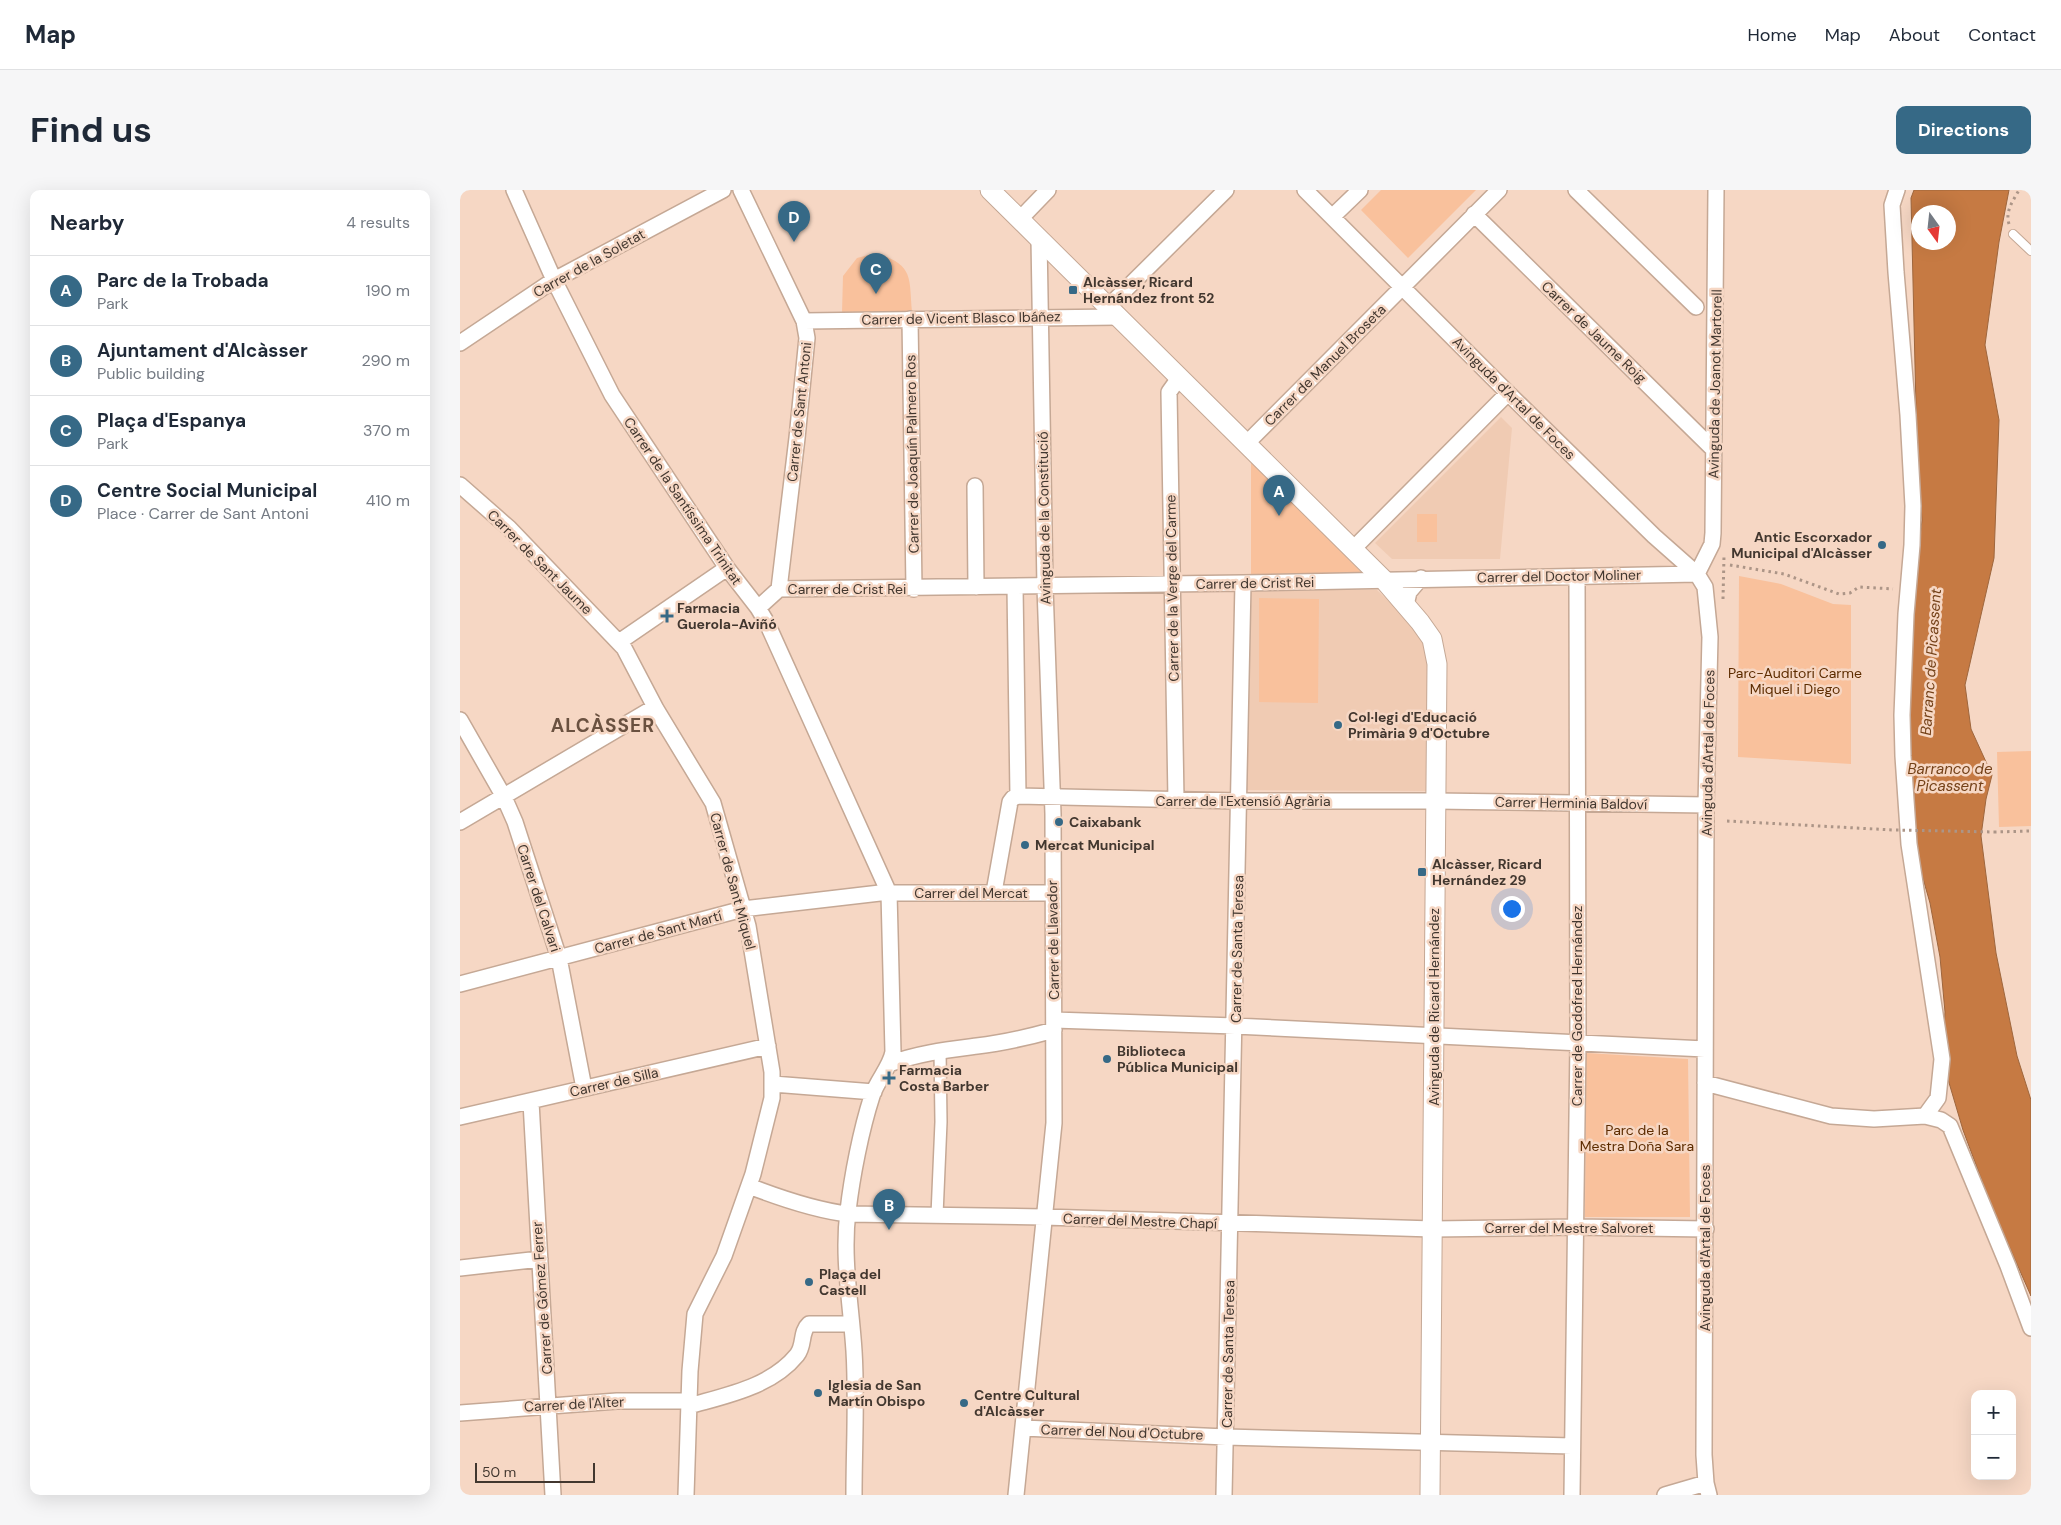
<!DOCTYPE html>
<meta charset="utf-8">
<style>
:root{--surface:#fff;--page:#f6f6f7;--text:#1f2937;--muted:#747a83;--line:#e0e1e3;--accent:#366986}
body{margin:0;font-family:"DM Sans",sans-serif;background:var(--page);color:var(--text)}
.controls{position:absolute;right:15px;bottom:15px;display:grid;overflow:hidden;border-radius:10px;box-shadow:0 5px 20px #0002}
.controls button{width:45px;height:45px;display:grid;place-items:center;padding:0;border:0;border-bottom:1px solid var(--line);background:var(--surface);color:var(--text);font:25px sans-serif}
.compass{position:absolute;left:1451px;top:15px;width:45px;height:45px;border-radius:50%;background:var(--surface);box-shadow:0 5px 20px #0002;rotate:165deg}
.scale{position:absolute;left:15px;bottom:12px;width:120px;box-sizing:border-box;padding-left:5px;border:2px solid #42372f;border-top:0;font-size:14px;line-height:18px;white-space:nowrap;color:#42372f;-webkit-text-stroke:4px #f6d7c4;paint-order:stroke}
.you{position:absolute;left:1051px;top:718px;width:18px;height:18px;margin:-12px;border:4px solid #fff;border-radius:50%;background:#1a73e8;box-shadow:0 0 0 8px #1a73e833}
.badge{display:grid;place-items:center;width:32px;height:32px;border-radius:50%;background:var(--accent);color:#fff;font-size:16px;font-weight:700}
.pin{position:absolute;translate:-50% -41px;filter:drop-shadow(0 1px 2px #0008)}
.pin::after{content:'';position:absolute;top:26px;width:18px;height:15px;background:inherit;clip-path:polygon(0 0,100% 0,50% 100%)}
.list{margin:0;padding:0;list-style:none}
h2{display:flex;justify-content:space-between;align-items:center;height:65px;margin:0;padding:0 20px;font-size:21px}
h2 small{font-size:16px;font-weight:400;color:var(--muted)}
.list li{display:grid;grid-template-columns:32px 1fr auto;gap:15px;align-items:center;box-sizing:border-box;height:70px;padding:0 20px;border-top:1px solid var(--line)}
.list b{display:block;font-size:19px;white-space:nowrap}
.list p{margin:0;font-size:16px;white-space:nowrap;color:var(--muted)}
.list em{font-size:16px;font-style:normal;color:var(--muted)}
.map{position:relative;flex:none;width:1571px;height:1305px;overflow:hidden;border-radius:10px}
header{display:flex;align-items:center;gap:30px;box-sizing:border-box;height:70px;padding:0 25px;background:var(--surface);border-bottom:1px solid var(--line)}
header strong{font-size:24px}
nav{display:flex;gap:28px;margin-inline-start:auto;font-size:18px}
.intro{display:flex;align-items:center;justify-content:space-between;box-sizing:border-box;height:120px;padding:0 30px}
h1{margin:0;font-size:35px}
.button{padding:12px 22px;border-radius:10px;background:var(--accent);color:#fff;font-size:18px;font-weight:700}
main{display:flex;gap:30px;padding:0 30px}
aside{flex:1;background:var(--surface);border-radius:10px;box-shadow:0 5px 20px #0002}
.map>svg:first-child{display:block}
.built{fill:#f0cbb3}
.green{fill:#f9c19c}
.water{fill:#c67a43;stroke:#9e663d;fill-rule:evenodd}
.lines{fill:none;stroke-linecap:round;stroke-linejoin:round}
.service-casing{stroke:#c5a895;stroke-width:10}
.pedestrian-casing{stroke:#c5a895;stroke-width:14}
.minor-casing{stroke:#c5a895;stroke-width:18}
.tertiary-casing{stroke:#c5a895;stroke-width:21}
.path{stroke:#ac9587;stroke-width:3;stroke-dasharray:2.5 4;stroke-linecap:butt}
.service{stroke:#fff;stroke-width:8}
.pedestrian{stroke:#fff;stroke-width:11}
.minor{stroke:#fff;stroke-width:15}
.tertiary{stroke:#fff;stroke-width:19}
.path-bridge{stroke:#ac9587;stroke-width:3;stroke-dasharray:2.5 4;stroke-linecap:butt}
.poi-dot{fill:#366986;stroke:#f6d7c4;stroke-width:2}
.labels{text-anchor:middle;stroke-width:5;stroke-linejoin:round;paint-order:stroke}
.street-label{font-size:14px;fill:#42372f;stroke:#f6d7c4}
.poi-label{font-size:14px;font-weight:bold;fill:#42372f;stroke:#f6d7c4;text-anchor:start}
.park-label{font-size:14px;fill:#5d2c00;stroke:#f6d7c4}
.water-label{font-size:15px;font-style:italic;fill:#744118;stroke:#f6d7c4}
.district-label{font-size:19px;font-weight:bold;letter-spacing:1px;fill:#6a5140;stroke:#f6d7c4}
</style>
<header>
<strong>Map</strong>
<nav><a>Home</a><a>Map</a><a>About</a><a>Contact</a></nav>
</header>
<div class="intro"><h1>Find us</h1><a class="button">Directions</a></div>
<main>
<aside>
<h2>Nearby<small>4 results</small></h2>
<ul class="list">
<li><span class="badge">A</span><div><b>Parc de la Trobada</b><p>Park</p></div><em>190 m</em></li>
<li><span class="badge">B</span><div><b>Ajuntament d'Alcàsser</b><p>Public building</p></div><em>290 m</em></li>
<li><span class="badge">C</span><div><b>Plaça d'Espanya</b><p>Park</p></div><em>370 m</em></li>
<li><span class="badge">D</span><div><b>Centre Social Municipal</b><p>Place · Carrer de Sant Antoni</p></div><em>410 m</em></li>
</ul>
</aside>
<div class="map">
<svg width="1571" height="1305" viewBox="0 0 1571 1305">
<rect width="100%" height="100%" fill="#f6d7c4"/>
<path class="built" d="M 1041,227 L 1052,238 L 1040,369 L 932,369 L 915,353 Z
M 789,400 L 917,400 L 950,432 L 963,453 L 968,469 L 966,601 L 787,600 Z"/>
<path class="green" d="M 921,0 L 1016,0 L 948,68 L 901,20 Z
M 416,63 C 454,75 449,87 452,122 L 382,123 L 383,86 L 397,68 Z
M 791,269 L 902,383 L 791,385 Z
M 957,324 L 977,324 L 977,352 L 957,352 Z
M 1279,386 L 1321,394 L 1373,414 L 1391,415 L 1391,574 L 1278,567 Z
M 799,408 L 859,409 L 858,513 L 799,512 Z
M 1571,561 L 1571,636 L 1539,637 L 1537,562 Z
M 1126,863 L 1228,869 L 1230,1027 L 1125,1027 Z"/>
<path class="water" d="M 1454,0 L 1549,0 L 1539,52 L 1525,155 L 1539,230 L 1534,368 L 1505,495 L 1511,539 L 1532,585 L 1526,609 L 1521,646 L 1536,763 L 1557,866 L 1571,910 L 1571,1106 L 1531,1015 L 1503,940 L 1482,869 L 1485,822 L 1480,767 L 1470,713 L 1458,671 L 1452,610 L 1449,475 L 1452,415 L 1462,330 L 1457,259 L 1451,8 ZM 1458,22 L 1488,22 L 1488,52 L 1458,52 Z"/>
<g class="lines">
<g class="service-casing">
<path id="service" d="M 1553,44 L 1571,61"/>
</g>
<g class="pedestrian-casing">
<path id="pedestrian" d="M 477,1025 L 481,932 L 480,860"/>
</g>
<g class="minor-casing">
<path id="minor" d="M 54,0 L 94,90 L 152,205 L 267,378 L 298,418 L 307,433 L 429,703 L 433,862 C 430,878 417,890 412,906 C 401,940 392,986 388,1021 C 382,1068 391,1114 394,1161 C 397,1209 394,1257 394,1305
M 281,0 L 344,131 L 347,148 L 337,248 L 319,399 L 298,418
M 845,0 L 1048,203 L 1194,346 L 1237,384 L 1245,397 L 1250,447 L 1246,615 L 1244,1265 L 1246,1293 L 1249,1305
M 1116,0 L 1236,117
M 1437,0 L 1432,15 L 1436,82 L 1448,225 L 1453,316 L 1452,355 L 1446,424 L 1442,525 L 1443,566 L 1449,654 L 1482,869 L 1478,908 L 1465,926
M 1014,24 L 1254,260
M 872,27 L 900,0
M 560,29 L 588,0
M 648,117 L 766,0
M 450,129 L 454,399
M 344,131 L 658,127
M 0,153 L 94,90 L 263,0
M 787,253 L 1039,0
M 0,295 L 49,338 L 164,458 L 196,519 L 253,613 L 288,736 L 312,882 L 312,908 L 293,984 L 264,1066 L 235,1124 L 230,1181 L 226,1305
M 515,296 L 516,397
M 893,359 L 1048,203
M 1237,384 L 1252,354 L 1253,343 L 1256,0
M 555,397 L 558,606
M 319,399 L 783,393 L 1237,384
M 946,415 L 949,402 L 961,388
M 159,452 L 267,378
M 0,530 L 44,607 L 55,632 L 99,768 L 124,898
M 716,610 L 709,202 L 719,188
M 0,632 L 195,517
M 534,702 L 550,612 L 553,608 L 558,606 L 779,611 L 975,611 L 1246,615
M 0,794 L 283,719 L 420,703 L 592,703
M 594,830 L 775,836 L 1245,859
M 429,874 C 459,863 486,860 517,856 C 543,853 569,847 594,840
M 1245,893 L 1371,926 L 1414,929 L 1465,926 L 1481,930 L 1490,936 L 1548,1076 L 1571,1138
M 313,894 L 414,902
M 71,912 L 93,1305
M 0,927 L 308,856
M 289,996 C 320,1008 354,1020 388,1024 L 584,1027 L 973,1039 L 1116,1037 L 1246,1039
M 0,1078 L 80,1069
M 229,1216 C 267,1205 311,1197 337,1165 C 345,1155 340,1142 349,1134 L 391,1134
M 0,1223 L 157,1211 L 229,1211
M 563,1238 L 766,1247 L 1112,1256
M 556,1305 L 594,933 L 593,624 L 585,397 L 579,49
M 764,1305 L 783,393
M 1112,1305 L 1118,852 L 1117,387
M 1205,1305 L 1246,1293"/>
</g>
<g class="tertiary-casing">
<path id="tertiary" d="M 530,0 L 924,390 L 960,432 L 972,449 L 977,474 L 970,1305"/>
</g>
<path class="path" d="M 1549,34 C 1545,21 1553,11 1559,0
M 1270,375 L 1324,384 L 1379,404 L 1390,403 L 1399,397 L 1433,399
M 1263,409 L 1264,366
M 1267,631 L 1433,640
M 1534,642 L 1571,641"/>
<use href="#service" class="service"/>
<use href="#pedestrian" class="pedestrian"/>
<use href="#minor" class="minor"/>
<use href="#tertiary" class="tertiary"/>
<path class="path-bridge" d="M 1436,640 L 1534,642"/>
</g>
<g class="poi-dot">
<rect x="608" y="95" width="10" height="10" rx="2.5"/>
<circle cx="1422" cy="355" r="5"/>
<path d="M204.5 418.5h5v5h5v5h-5v5h-5v-5h-5v-5h5z"/>
<circle cx="878" cy="535" r="5"/>
<circle cx="599" cy="632" r="5"/>
<circle cx="565" cy="655" r="5"/>
<rect x="957" y="677" width="10" height="10" rx="2.5"/>
<circle cx="647" cy="869" r="5"/>
<path d="M426.5 880.5h5v5h5v5h-5v5h-5v-5h-5v-5h5z"/>
<circle cx="349" cy="1092" r="5"/>
<circle cx="358" cy="1203" r="5"/>
<circle cx="504" cy="1213" r="5"/>
</g>
<g class="labels">
<g class="street-label">
<text transform="translate(129 73) rotate(-29)" y="5">Carrer de la Soletat</text>
<text transform="translate(501 128) rotate(-1)" y="5">Carrer de Vicent Blasco Ibáñez</text>
<text transform="translate(1134 142) rotate(44)" y="5">Carrer de Jaume Roig</text>
<text transform="translate(865 175) rotate(-45)" y="5">Carrer de Manuel Broseta</text>
<text transform="translate(1255 194) rotate(-89)" y="5">Avinguda de Joanot Martorell</text>
<text transform="translate(1054 208) rotate(45)" y="5">Avinguda d'Artal de Foces</text>
<text transform="translate(339 222) rotate(-84)" y="5">Carrer de Sant Antoni</text>
<text transform="translate(452 264) rotate(-91)" y="5">Carrer de Joaquín Palmero Ros</text>
<text transform="translate(223 311) rotate(56)" y="5">Carrer de la Santíssima Trinitat</text>
<text transform="translate(584 328) rotate(-91)" y="5">Avinguda de la Constitució</text>
<text transform="translate(80 372) rotate(45)" y="5">Carrer de Sant Jaume</text>
<text transform="translate(1099 386) rotate(-1)" y="5">Carrer del Doctor Moliner</text>
<text transform="translate(795 393) rotate(-1)" y="5">Carrer de Crist Rei</text>
<text transform="translate(712 398) rotate(-91)" y="5">Carrer de la Verge del Carme</text>
<text x="387" y="404">Carrer de Crist Rei</text>
<text transform="translate(1248 563) rotate(-89)" y="5">Avinguda d'Artal de Foces</text>
<text x="783" y="616">Carrer de l'Extensió Agrària</text>
<text transform="translate(1111 613) rotate(1)" y="5">Carrer Herminia Baldoví</text>
<text transform="translate(273 691) rotate(75)" y="5">Carrer de Sant Miquel</text>
<text x="511" y="708">Carrer del Mercat</text>
<text transform="translate(79 708) rotate(72)" y="5">Carrer del Calvari</text>
<text transform="translate(198 742) rotate(-15)" y="5">Carrer de Sant Martí</text>
<text transform="translate(593 750) rotate(-91)" y="5">Carrer de Llavador</text>
<text transform="translate(777 759) rotate(-89)" y="5">Carrer de Santa Teresa</text>
<text transform="translate(1117 816) rotate(-90)" y="5">Carrer de Godofred Hernández</text>
<text transform="translate(974 817) rotate(-90)" y="5">Avinguda de Ricard Hernández</text>
<text transform="translate(154 892) rotate(-13)" y="5">Carrer de Silla</text>
<text transform="translate(680 1031) rotate(2)" y="5">Carrer del Mestre Chapí</text>
<text x="1109" y="1043">Carrer del Mestre Salvoret</text>
<text transform="translate(1245 1058) rotate(-90)" y="5">Avinguda d'Artal de Foces</text>
<text transform="translate(82 1108) rotate(-94)" y="5">Carrer de Gómez Ferrer</text>
<text transform="translate(768 1164) rotate(-89)" y="5">Carrer de Santa Teresa</text>
<text transform="translate(114 1214) rotate(-3)" y="5">Carrer de l'Alter</text>
<text transform="translate(662 1242) rotate(2)" y="5">Carrer del Nou d'Octubre</text>
</g>
<g class="poi-label">
<text x="623" y="97">Alcàsser, Ricard<tspan x="623" dy="16">Hernández front 52</tspan></text>
<text x="1412" y="352" text-anchor="end">Antic Escorxador<tspan x="1412" dy="16">Municipal d'Alcàsser</tspan></text>
<text x="217" y="423">Farmacia<tspan x="217" dy="16">Guerola-Aviñó</tspan></text>
<text x="888" y="532">Col·legi d'Educació<tspan x="888" dy="16">Primària 9 d'Octubre</tspan></text>
<text x="609" y="637">Caixabank</text>
<text x="575" y="660">Mercat Municipal</text>
<text x="972" y="679">Alcàsser, Ricard<tspan x="972" dy="16">Hernández 29</tspan></text>
<text x="657" y="866">Biblioteca<tspan x="657" dy="16">Pública Municipal</tspan></text>
<text x="439" y="885">Farmacia<tspan x="439" dy="16">Costa Barber</tspan></text>
<text x="359" y="1089">Plaça del<tspan x="359" dy="16">Castell</tspan></text>
<text x="368" y="1200">Iglesia de San<tspan x="368" dy="16">Martín Obispo</tspan></text>
<text x="514" y="1210">Centre Cultural<tspan x="514" dy="16">d'Alcàsser</tspan></text>
</g>
<g class="park-label">
<text x="1335" y="488">Parc-Auditori Carme<tspan x="1335" dy="16">Miquel i Diego</tspan></text>
<text x="1177" y="945">Parc de la<tspan x="1177" dy="16">Mestra Doña Sara</tspan></text>
</g>
<g class="water-label">
<text transform="translate(1471 472) rotate(-86)" y="5">Barranc de Picassent</text>
<text x="1490" y="584">Barranco de<tspan x="1490" dy="17">Picassent</tspan></text>
</g>
<g class="district-label">
<text x="143" y="542">ALCÀSSER</text>
</g>
</g>
</svg>
<div class="controls">
<button>+</button>
<button>−</button>
</div>
<svg class="compass" viewBox="-18 -18 36 36"><path d="M0-13l5 13h-10z" fill="#e53935"/><path d="M0 13l5-13h-10z" fill="#747a83"/></svg>
<div class="scale">50 m</div>
<div class="you"></div>
<div class="pin badge" style="left:819px;top:326px">A</div>
<div class="pin badge" style="left:429px;top:1040px">B</div>
<div class="pin badge" style="left:416px;top:104px">C</div>
<div class="pin badge" style="left:334px;top:52px">D</div>
</div>
</main>
